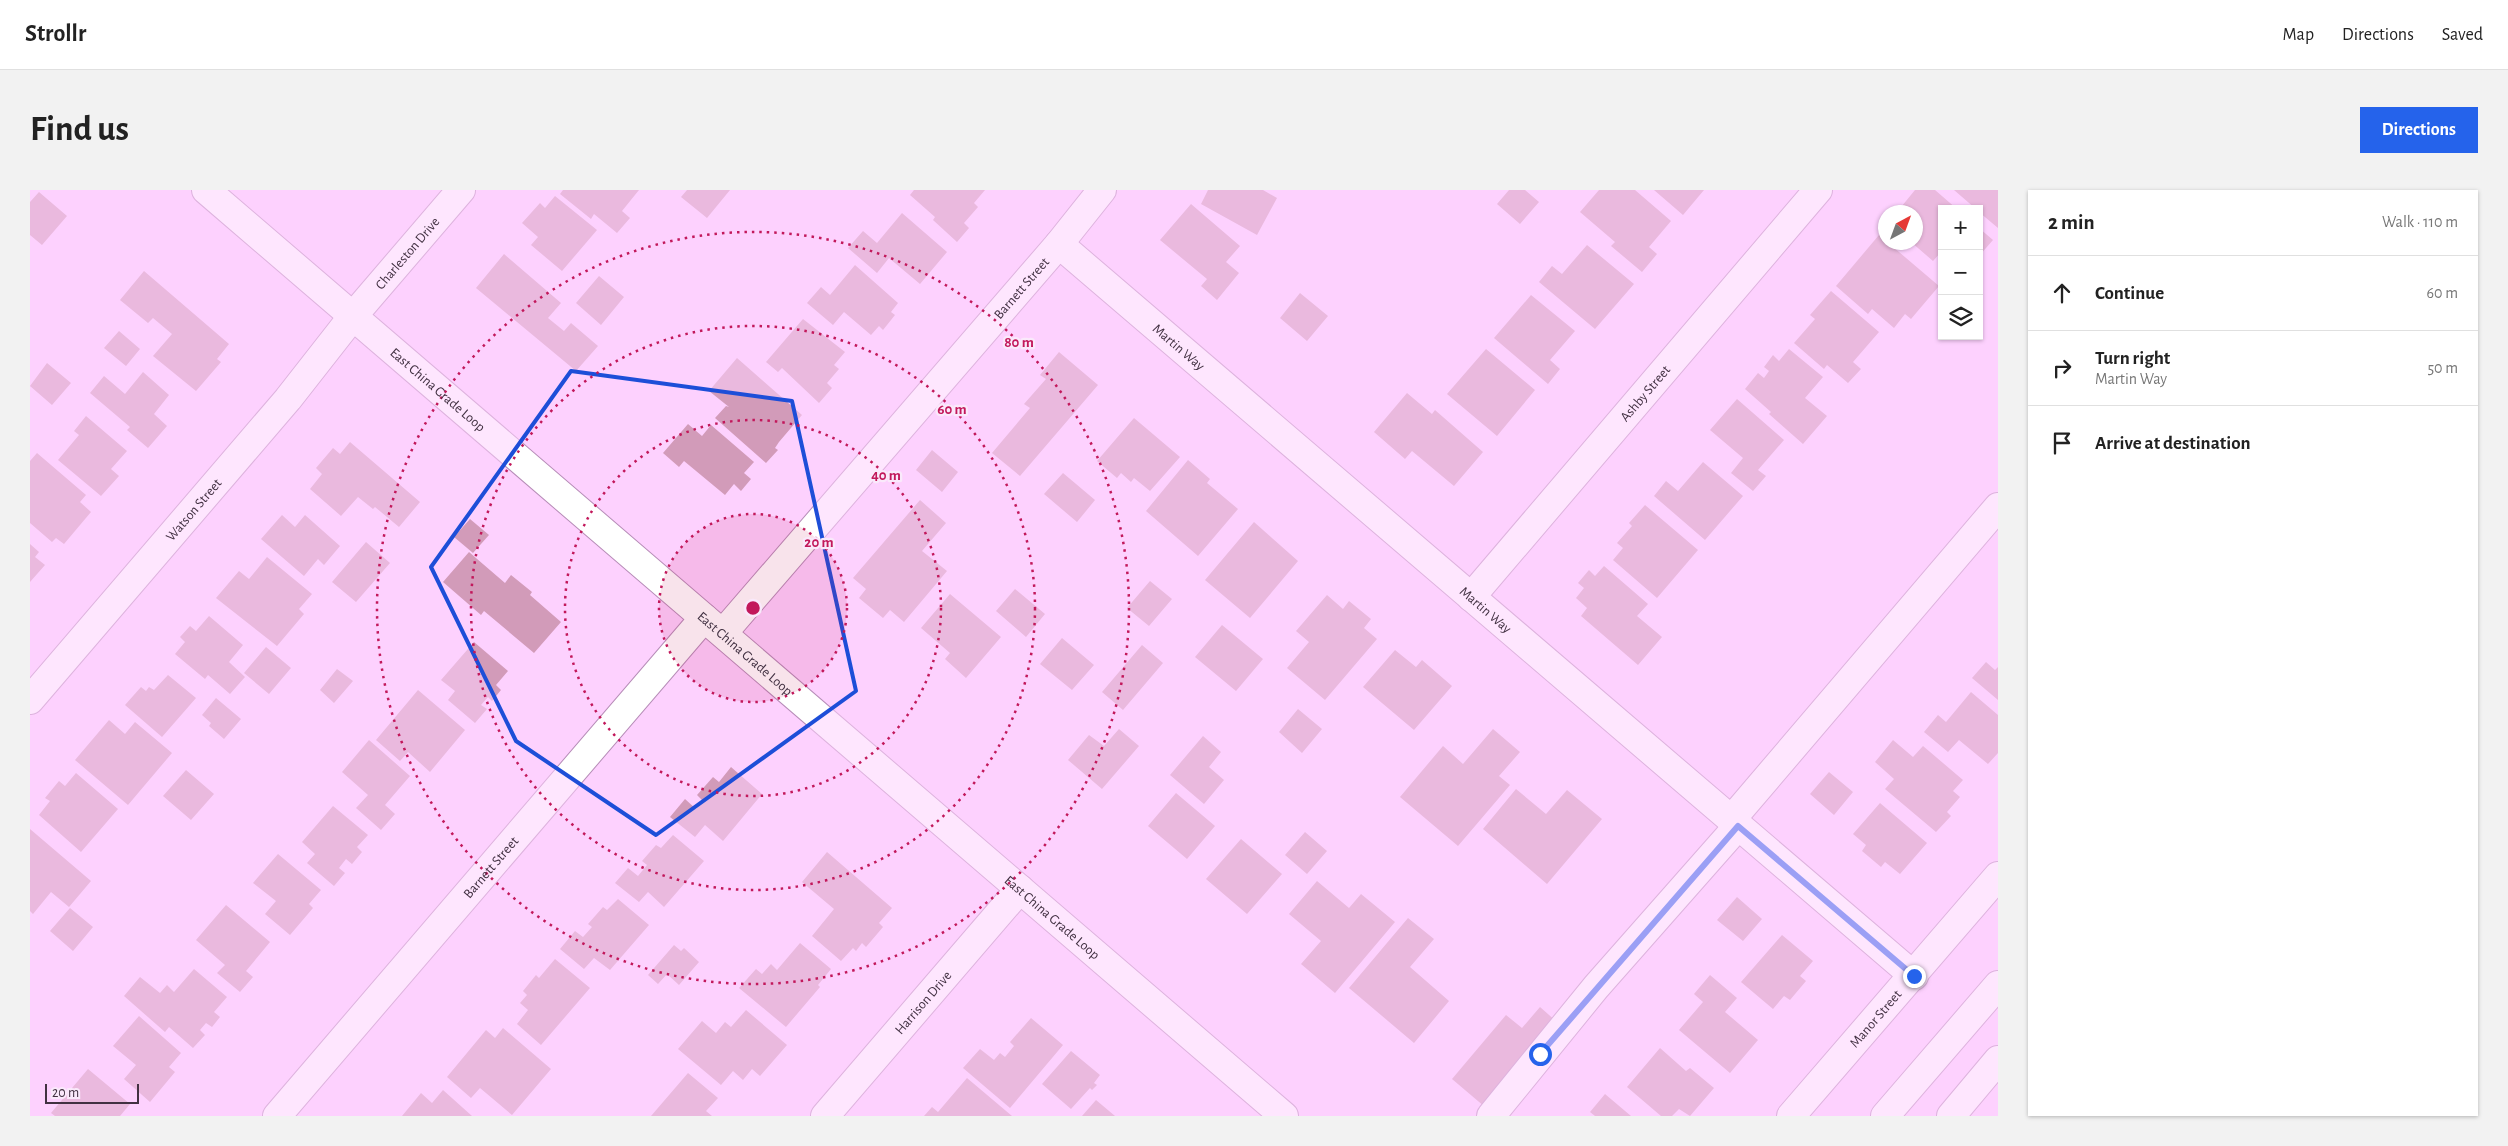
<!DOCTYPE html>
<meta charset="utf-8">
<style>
:root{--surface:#fff;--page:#f2f2f2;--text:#222;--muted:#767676;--line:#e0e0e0;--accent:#2563eb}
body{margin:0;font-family:"Alegreya Sans",sans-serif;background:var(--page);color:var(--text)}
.controls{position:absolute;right:15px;top:15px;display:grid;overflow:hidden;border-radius:0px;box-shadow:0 1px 4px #0004}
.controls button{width:45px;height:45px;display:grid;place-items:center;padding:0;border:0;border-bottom:1px solid var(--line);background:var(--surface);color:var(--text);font:25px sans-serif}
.compass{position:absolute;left:1848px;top:15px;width:45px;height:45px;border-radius:50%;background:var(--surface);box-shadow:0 1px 4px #0004;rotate:41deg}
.scale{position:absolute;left:15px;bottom:12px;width:94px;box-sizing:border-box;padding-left:5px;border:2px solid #423142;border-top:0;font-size:14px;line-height:18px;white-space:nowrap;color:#423142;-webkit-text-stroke:4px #fae9fb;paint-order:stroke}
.stop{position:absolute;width:15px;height:15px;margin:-11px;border:4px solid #2563eb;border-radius:50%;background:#fff}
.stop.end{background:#2563eb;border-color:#fff;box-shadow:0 1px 5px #0008}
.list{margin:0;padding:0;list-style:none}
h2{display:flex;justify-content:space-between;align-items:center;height:65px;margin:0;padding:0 20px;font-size:21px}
h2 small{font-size:16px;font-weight:400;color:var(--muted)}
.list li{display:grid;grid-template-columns:32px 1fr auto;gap:15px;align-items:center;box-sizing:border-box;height:75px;padding:0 20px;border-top:1px solid var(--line)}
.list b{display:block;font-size:19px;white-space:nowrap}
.list p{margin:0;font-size:16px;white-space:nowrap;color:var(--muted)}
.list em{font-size:16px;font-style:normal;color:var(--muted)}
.icon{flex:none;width:28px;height:28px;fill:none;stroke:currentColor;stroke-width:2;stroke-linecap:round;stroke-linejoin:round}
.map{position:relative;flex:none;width:1968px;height:926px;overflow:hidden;border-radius:0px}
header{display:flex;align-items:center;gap:30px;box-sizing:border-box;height:70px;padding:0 25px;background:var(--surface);border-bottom:1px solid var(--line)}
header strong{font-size:24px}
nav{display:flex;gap:28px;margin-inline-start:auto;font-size:18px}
.intro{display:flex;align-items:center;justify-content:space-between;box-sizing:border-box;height:120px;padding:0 30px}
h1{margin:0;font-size:35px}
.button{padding:12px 22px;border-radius:0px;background:var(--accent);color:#fff;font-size:18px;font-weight:700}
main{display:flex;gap:30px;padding:0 30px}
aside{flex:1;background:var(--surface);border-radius:0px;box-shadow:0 1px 4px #0004}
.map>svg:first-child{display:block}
.building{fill:#d29bb9}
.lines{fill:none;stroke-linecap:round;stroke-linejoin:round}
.minor-casing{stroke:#b78db8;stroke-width:30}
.major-casing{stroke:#b78db8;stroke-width:30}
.minor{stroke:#fff;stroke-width:28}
.major{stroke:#fff;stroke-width:28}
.route{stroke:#2563eb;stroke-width:6}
.marked{fill:none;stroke:#1d4ed8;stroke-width:4;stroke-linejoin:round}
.ring{fill:none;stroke:#c2185b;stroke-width:2.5;stroke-dasharray:2.5 5}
.labels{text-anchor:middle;stroke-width:4.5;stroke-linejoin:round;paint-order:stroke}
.street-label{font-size:14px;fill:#423142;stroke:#fae9fb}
.centre{fill:#c2185b;stroke:#fae9fb;stroke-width:2.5}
.ring-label{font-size:15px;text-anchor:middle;font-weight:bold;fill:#c2185b;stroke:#fae9fb;stroke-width:4.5;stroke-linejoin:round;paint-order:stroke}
</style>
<header>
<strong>Strollr</strong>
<nav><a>Map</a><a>Directions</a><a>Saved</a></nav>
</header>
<div class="intro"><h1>Find us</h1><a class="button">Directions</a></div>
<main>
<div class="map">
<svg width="1968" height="926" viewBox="0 0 1968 926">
<rect width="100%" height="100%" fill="#fdd1fe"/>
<path class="building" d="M 533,0 L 609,0 L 592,21 L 600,28 L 587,43 L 564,24 L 561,29 L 530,4 Z
M 657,0 L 700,0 L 677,28 L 651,7 Z
M 884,0 L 955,0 L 944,13 L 948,17 L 934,33 L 939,38 L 927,52 L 903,30 L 905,27 L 880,5 Z
M 1178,0 L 1233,0 L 1247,8 L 1227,45 L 1171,14 Z
M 1479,0 L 1495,0 L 1509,12 L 1490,34 L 1467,14 Z
M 1569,0 L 1605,0 L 1641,31 L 1619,57 L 1627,64 L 1612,82 L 1581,56 L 1585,52 L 1550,22 Z
M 1624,0 L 1674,0 L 1653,25 Z
M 1885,0 L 1905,0 L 1927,19 L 1912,19 L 1912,61 L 1903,71 L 1881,52 L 1886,52 L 1886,22 L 1867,22 Z
M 1924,0 L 1968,0 L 1968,38 L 1949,22 L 1949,19 L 1946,19 Z
M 9,2 L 37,26 L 12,55 L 0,45 L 0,12 Z
M 525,6 L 567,40 L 532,81 L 501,55 L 508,47 L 492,33 L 510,13 L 515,18 Z
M 1161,14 L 1210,56 L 1196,72 L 1209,83 L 1187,110 L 1171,96 L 1177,89 L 1130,50 Z
M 872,23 L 917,62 L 890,94 L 859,68 L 847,83 L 818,58 L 833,41 L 847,53 Z
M 1949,38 L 1963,50 L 1949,66 Z
M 1849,45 L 1909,96 L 1881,129 L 1875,124 L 1864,138 L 1842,119 L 1838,124 L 1806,96 Z
M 1557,55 L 1604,94 L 1565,139 L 1509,92 L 1522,76 L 1532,84 Z
M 474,64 L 531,113 L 518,128 L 534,141 L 541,133 L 568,156 L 546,181 L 446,98 Z
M 825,75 L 868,113 L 861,122 L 865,125 L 853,140 L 849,136 L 841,145 L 814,122 L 803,135 L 777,113 L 791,97 L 800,105 Z
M 114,81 L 199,154 L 187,169 L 191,172 L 166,201 L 123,166 L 142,144 L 123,128 L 118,133 L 90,110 Z
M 569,86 L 594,107 L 571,135 L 546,113 Z
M 1801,101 L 1849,142 L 1823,172 L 1831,179 L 1818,193 L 1797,175 L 1794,179 L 1764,153 L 1785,129 L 1780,125 Z
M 1270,103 L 1298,126 L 1277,151 L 1250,128 Z
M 1501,105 L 1545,141 L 1520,170 L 1530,179 L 1518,194 L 1464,148 Z
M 773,129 L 815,162 L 804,175 L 809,179 L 797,193 L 802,198 L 789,213 L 752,178 L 748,182 L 736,172 Z
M 89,141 L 110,159 L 96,176 L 74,158 Z
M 1456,159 L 1505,200 L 1467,246 L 1417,204 Z
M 1759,159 L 1793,187 L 1775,208 L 1797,226 L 1773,254 L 1739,224 L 1741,222 L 1715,199 L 1728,183 L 1734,188 L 1739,181 L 1734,177 L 1743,165 L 1749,171 Z
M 1029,162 L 1068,195 L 990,286 L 962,263 L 1000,218 L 994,214 L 1016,189 L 1010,185 Z
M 707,168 L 772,225 L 749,252 L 745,258 L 748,260 L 736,273 L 685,228 L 696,216 L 699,217 L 679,201 Z
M 17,173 L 41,193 L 22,215 L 0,196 Z
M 113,182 L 139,205 L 124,224 L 137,236 L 118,258 L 97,240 L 100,237 L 60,203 L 74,186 L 95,204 Z
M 1377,203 L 1402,224 L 1405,220 L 1453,262 L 1424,296 L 1382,261 L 1375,269 L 1344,242 Z
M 1707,209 L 1754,250 L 1728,280 L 1736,286 L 1723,301 L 1701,283 L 1713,268 L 1680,240 Z
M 56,226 L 97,261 L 81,279 L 89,286 L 71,306 L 28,270 L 49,245 L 44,241 Z
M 1104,228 L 1150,267 L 1120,301 L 1104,288 L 1101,292 L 1091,283 L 1087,288 L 1067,271 Z
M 658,234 L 672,246 L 681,235 L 724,272 L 714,283 L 721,289 L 711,301 L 704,294 L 695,305 L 654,271 L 649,277 L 633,263 Z
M 320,252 L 390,312 L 369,337 L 345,317 L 343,319 L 328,307 L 311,326 L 280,299 L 292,284 L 286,278 L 303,258 L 310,264 Z
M 902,260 L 928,282 L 912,302 L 886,280 Z
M 7,263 L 56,305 L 50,312 L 61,322 L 34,354 L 26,348 L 22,352 L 0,333 L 0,271 Z
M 1158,270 L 1180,289 L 1177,293 L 1208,319 L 1168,366 L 1116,321 Z
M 1673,272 L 1713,306 L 1675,350 L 1624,306 L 1636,291 L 1648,301 Z
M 1033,283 L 1065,310 L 1047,332 L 1014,304 Z
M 890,310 L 916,333 L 892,361 L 917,381 L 874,432 L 860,420 L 853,428 L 829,408 L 836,399 L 823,388 Z
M 1615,315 L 1668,360 L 1627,408 L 1583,370 L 1593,358 L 1587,353 L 1602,336 L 1599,333 Z
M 252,325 L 265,337 L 275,325 L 310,356 L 294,375 L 288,369 L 274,386 L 231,349 Z
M 440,329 L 459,345 L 443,363 L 424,347 Z
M 1224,332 L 1268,371 L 1220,428 L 1175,390 Z
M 336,352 L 360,373 L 326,412 L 302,392 Z
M 0,354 L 9,362 L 5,367 L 15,375 L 0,392 Z
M 439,362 L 475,393 L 481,385 L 502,402 L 500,405 L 531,432 L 504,463 L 454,421 L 451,425 L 413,392 Z
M 237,367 L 282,404 L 269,419 L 274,424 L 247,456 L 186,408 L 209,381 L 219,389 Z
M 1574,376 L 1618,414 L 1607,426 L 1632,447 L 1608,475 L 1551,426 L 1557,418 L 1546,408 L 1554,398 L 1548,393 L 1559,380 L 1565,386 Z
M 1120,391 L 1142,409 L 1119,436 L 1097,418 Z
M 985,399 L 1015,424 L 996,447 L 966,421 Z
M 920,404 L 971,447 L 936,488 L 915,469 L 920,463 L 891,438 Z
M 1297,405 L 1313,419 L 1319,411 L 1341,429 L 1334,438 L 1347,449 L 1295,510 L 1257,478 L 1279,452 L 1266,441 Z
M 179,426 L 213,455 L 199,472 L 215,487 L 200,504 L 178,485 L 175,489 L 145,464 L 155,452 L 150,447 L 160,436 L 166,441 Z
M 1192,435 L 1233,469 L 1206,501 L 1165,467 Z
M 1032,448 L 1064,475 L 1042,500 L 1010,474 Z
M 444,452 L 478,481 L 466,495 L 471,500 L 462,511 L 458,507 L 451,515 L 457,519 L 445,533 L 418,510 L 425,501 L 411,490 Z
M 1112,455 L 1133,473 L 1093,520 L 1072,502 Z
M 236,457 L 261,478 L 239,504 L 214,483 Z
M 1365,460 L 1386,477 L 1392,470 L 1422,496 L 1384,540 L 1333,497 Z
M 1956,472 L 1965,480 L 1968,477 L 1968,510 L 1942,488 Z
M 307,479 L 323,491 L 304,513 L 290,500 Z
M 138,485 L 166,508 L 132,547 L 95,515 L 111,497 L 116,501 L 119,497 L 124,500 Z
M 388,500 L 435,540 L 400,582 L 378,562 L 370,571 L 346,550 Z
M 1941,502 L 1968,525 L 1968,563 L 1958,574 L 1929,550 L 1918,562 L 1894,542 L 1908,525 L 1916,532 Z
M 186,508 L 211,529 L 194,549 L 179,536 L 181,533 L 172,525 Z
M 1268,519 L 1292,539 L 1272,563 L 1249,542 Z
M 79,530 L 95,544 L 105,532 L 142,563 L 98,615 L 45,570 Z
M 1089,539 L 1109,556 L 1072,599 L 1038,570 L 1059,545 L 1074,556 Z
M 1463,539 L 1490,562 L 1469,586 L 1480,595 L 1428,656 L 1370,607 L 1413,556 L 1433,574 Z
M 1173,546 L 1191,562 L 1179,577 L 1194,590 L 1174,614 L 1140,585 Z
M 339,550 L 380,586 L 355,615 L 365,624 L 351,640 L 326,618 L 338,605 L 312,582 Z
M 1863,550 L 1883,567 L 1893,556 L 1933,590 L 1923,601 L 1930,607 L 1917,622 L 1921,626 L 1906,642 L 1855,599 L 1864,589 L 1845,572 Z
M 701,577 L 732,604 L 693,651 L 675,635 L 665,647 L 640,627 L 655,609 L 666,619 L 673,611 L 667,605 L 683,587 L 689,592 Z
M 156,580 L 184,604 L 161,630 L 133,606 Z
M 1799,582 L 1823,602 L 1804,625 L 1780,604 Z
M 46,583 L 88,619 L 51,662 L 9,625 L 20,611 L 15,608 L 29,591 L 35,596 Z
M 1486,599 L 1516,624 L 1537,600 L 1572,629 L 1517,694 L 1453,639 Z
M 1146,603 L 1185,636 L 1157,669 L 1118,636 Z
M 1850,613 L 1897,653 L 1870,684 L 1855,672 L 1851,677 L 1832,661 L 1836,655 L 1823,644 Z
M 303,616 L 338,645 L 327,657 L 332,662 L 322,674 L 316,669 L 309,678 L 315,683 L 304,696 L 277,673 L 285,664 L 272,652 Z
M 0,639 L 61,691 L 39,717 L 21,702 L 3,724 L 0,721 Z
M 1275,642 L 1297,661 L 1277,684 L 1255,665 Z
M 643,645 L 674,671 L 634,717 L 618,702 L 609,712 L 585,693 L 598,678 L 608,686 L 617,675 L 612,671 L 626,655 L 631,658 Z
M 1211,649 L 1252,684 L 1217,724 L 1176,689 Z
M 797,662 L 862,718 L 849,733 L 853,737 L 836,757 L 832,753 L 826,761 L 823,758 L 811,771 L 782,746 L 804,719 L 772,692 Z
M 248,664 L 291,700 L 279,714 L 283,718 L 260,745 L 235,724 L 246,711 L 223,693 Z
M 1287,691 L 1319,718 L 1331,704 L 1365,732 L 1305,803 L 1271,774 L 1291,751 L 1259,724 Z
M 1707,707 L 1732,729 L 1713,751 L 1687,730 Z
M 588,709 L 619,735 L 580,780 L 564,768 L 554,779 L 530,759 L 545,741 L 553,747 L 562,737 L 558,734 L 573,717 L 577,720 Z
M 196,715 L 240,752 L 216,781 L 223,787 L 210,802 L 187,783 L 195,775 L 166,750 Z
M 40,718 L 63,737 L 43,761 L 20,741 Z
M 1378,728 L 1404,749 L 1380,777 L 1419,811 L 1384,853 L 1319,798 Z
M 1752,745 L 1783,771 L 1770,786 L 1776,791 L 1760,810 L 1754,806 L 1743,819 L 1711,792 Z
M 770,753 L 801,779 L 788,795 L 790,797 L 756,837 L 709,798 L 726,779 L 732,784 L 741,774 L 747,780 Z
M 644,755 L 651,761 L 654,758 L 669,772 L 649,795 L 637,784 L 628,794 L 618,785 Z
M 525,769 L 560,798 L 511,855 L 487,834 L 498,820 L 490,813 L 497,805 L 493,801 L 506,785 L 509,788 Z
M 164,779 L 197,807 L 184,822 L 190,827 L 182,837 L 176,833 L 170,840 L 175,845 L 163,858 L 139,837 L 135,842 L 94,806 L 110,787 L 130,803 L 137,795 L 144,802 Z
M 1680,785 L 1707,808 L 1695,822 L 1728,850 L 1700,883 L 1649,840 L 1673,812 L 1664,804 Z
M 1510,817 L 1527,832 L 1455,917 L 1422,889 L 1476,825 L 1492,838 Z
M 716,820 L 757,855 L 730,886 L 722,879 L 713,890 L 703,881 L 691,895 L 648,859 L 672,831 L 686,843 L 695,832 L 701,837 Z
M 109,826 L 151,863 L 139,877 L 145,882 L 120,912 L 94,889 L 106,875 L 83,856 Z
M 1001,828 L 1033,855 L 980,918 L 933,878 L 950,859 L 964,870 L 970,863 L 975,867 L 984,856 L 980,852 Z
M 473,838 L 521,879 L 482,925 L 450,898 L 441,908 L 417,887 L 456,840 L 465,848 Z
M 1630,858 L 1656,881 L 1660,878 L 1684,898 L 1660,926 L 1649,919 L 1642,926 L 1631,926 L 1597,897 Z
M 1041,861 L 1070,885 L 1064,893 L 1067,895 L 1062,900 L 1060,898 L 1041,919 L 1012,894 Z
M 58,879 L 100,914 L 90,926 L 25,926 L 21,923 Z
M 658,883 L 688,908 L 676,921 L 682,926 L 621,926 Z
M 937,888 L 982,926 L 894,926 L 902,917 L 908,922 Z
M 413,900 L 442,926 L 372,926 L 391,903 L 402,913 Z
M 1575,904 L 1601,926 L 1565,926 L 1560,922 Z
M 1066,910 L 1085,926 L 1052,926 Z"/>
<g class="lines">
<g class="minor-casing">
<g id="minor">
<path id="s1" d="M 1029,54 L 1884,786"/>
<path id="s2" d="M 1441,407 L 1788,0"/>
<path id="s3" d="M 693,443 L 1029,54 L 1072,0"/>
<path id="s4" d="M 0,510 L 258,209 L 323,126 L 431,0"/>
<path d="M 1701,630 L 1968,317"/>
<path id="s5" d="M 247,926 L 674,428"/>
<path id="s6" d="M 795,926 L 990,699"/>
<path d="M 1461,926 L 1566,797 L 1708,636"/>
<path d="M 1921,926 L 1968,870"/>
</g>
</g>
<g class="major-casing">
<g id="major">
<path id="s7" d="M 176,0 L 1254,926"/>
<path id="s8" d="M 1761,926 L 1968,686"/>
<path d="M 1855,926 L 1968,795"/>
</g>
</g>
<use href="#minor" class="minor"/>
<use href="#major" class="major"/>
</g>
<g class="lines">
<path class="route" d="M 1510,864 L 1708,636 L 1884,786"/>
</g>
<path d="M0 0H1968V926H0ZM 541,181 L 762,211 L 826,501 L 626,645 L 486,551 L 401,377 Z" fill="#fdd1fe" fill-opacity=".55" fill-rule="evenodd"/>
<path class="marked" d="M 541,181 L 762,211 L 826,501 L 626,645 L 486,551 L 401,377 Z"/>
<circle cx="723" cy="418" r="94" fill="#c2185b" fill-opacity=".12"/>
<g class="ring">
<circle cx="723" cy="418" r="94"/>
<circle cx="723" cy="418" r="188"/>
<circle cx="723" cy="418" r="282"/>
<circle cx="723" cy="418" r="376"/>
</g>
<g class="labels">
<g class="street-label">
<text dy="5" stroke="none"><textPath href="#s4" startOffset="585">Charleston Drive</textPath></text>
<text dy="5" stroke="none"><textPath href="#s3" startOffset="456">Barnett Street</textPath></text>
<text dy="5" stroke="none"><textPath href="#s1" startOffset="158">Martin Way</textPath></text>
<text dy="5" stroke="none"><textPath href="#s7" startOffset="306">East China Grade Loop</textPath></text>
<text dy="5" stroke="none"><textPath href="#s2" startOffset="268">Ashby Street</textPath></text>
<text dy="5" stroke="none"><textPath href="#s4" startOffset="251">Watson Street</textPath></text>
<text dy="5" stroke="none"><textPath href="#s1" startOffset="562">Martin Way</textPath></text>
<text dy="5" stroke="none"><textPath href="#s7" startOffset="711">East China Grade Loop</textPath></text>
<text dy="5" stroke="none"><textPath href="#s5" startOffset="328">Barnett Street</textPath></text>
<text dy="5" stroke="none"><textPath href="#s7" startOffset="1116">East China Grade Loop</textPath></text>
<text dy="5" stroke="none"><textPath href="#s6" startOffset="150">Harrison Drive</textPath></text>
<text dy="5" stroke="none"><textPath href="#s8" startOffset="129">Manor Street</textPath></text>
</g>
</g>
<circle cx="723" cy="418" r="8" class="centre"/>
<g class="ring-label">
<text x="989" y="157">80 m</text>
<text x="922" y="224">60 m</text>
<text x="856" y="290">40 m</text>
<text x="789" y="357">20 m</text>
</g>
</svg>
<div class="controls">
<button>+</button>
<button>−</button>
<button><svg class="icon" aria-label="layers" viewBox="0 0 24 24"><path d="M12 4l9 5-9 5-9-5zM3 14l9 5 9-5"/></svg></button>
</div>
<svg class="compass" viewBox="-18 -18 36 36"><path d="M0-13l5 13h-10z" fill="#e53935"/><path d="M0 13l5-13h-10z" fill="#767676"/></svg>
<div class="scale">20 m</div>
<div class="stop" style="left:1510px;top:864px"></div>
<div class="stop end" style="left:1884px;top:786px"></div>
</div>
<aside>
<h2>2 min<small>Walk · 110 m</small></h2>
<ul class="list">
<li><svg class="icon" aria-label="ahead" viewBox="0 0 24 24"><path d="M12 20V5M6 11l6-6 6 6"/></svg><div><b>Continue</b></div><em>60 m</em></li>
<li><svg class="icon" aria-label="right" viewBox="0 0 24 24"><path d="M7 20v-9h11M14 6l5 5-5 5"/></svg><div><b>Turn right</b><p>Martin Way</p></div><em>50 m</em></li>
<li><svg class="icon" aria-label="arrive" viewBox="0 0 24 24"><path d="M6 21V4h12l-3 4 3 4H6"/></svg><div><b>Arrive at destination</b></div></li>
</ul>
</aside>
</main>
